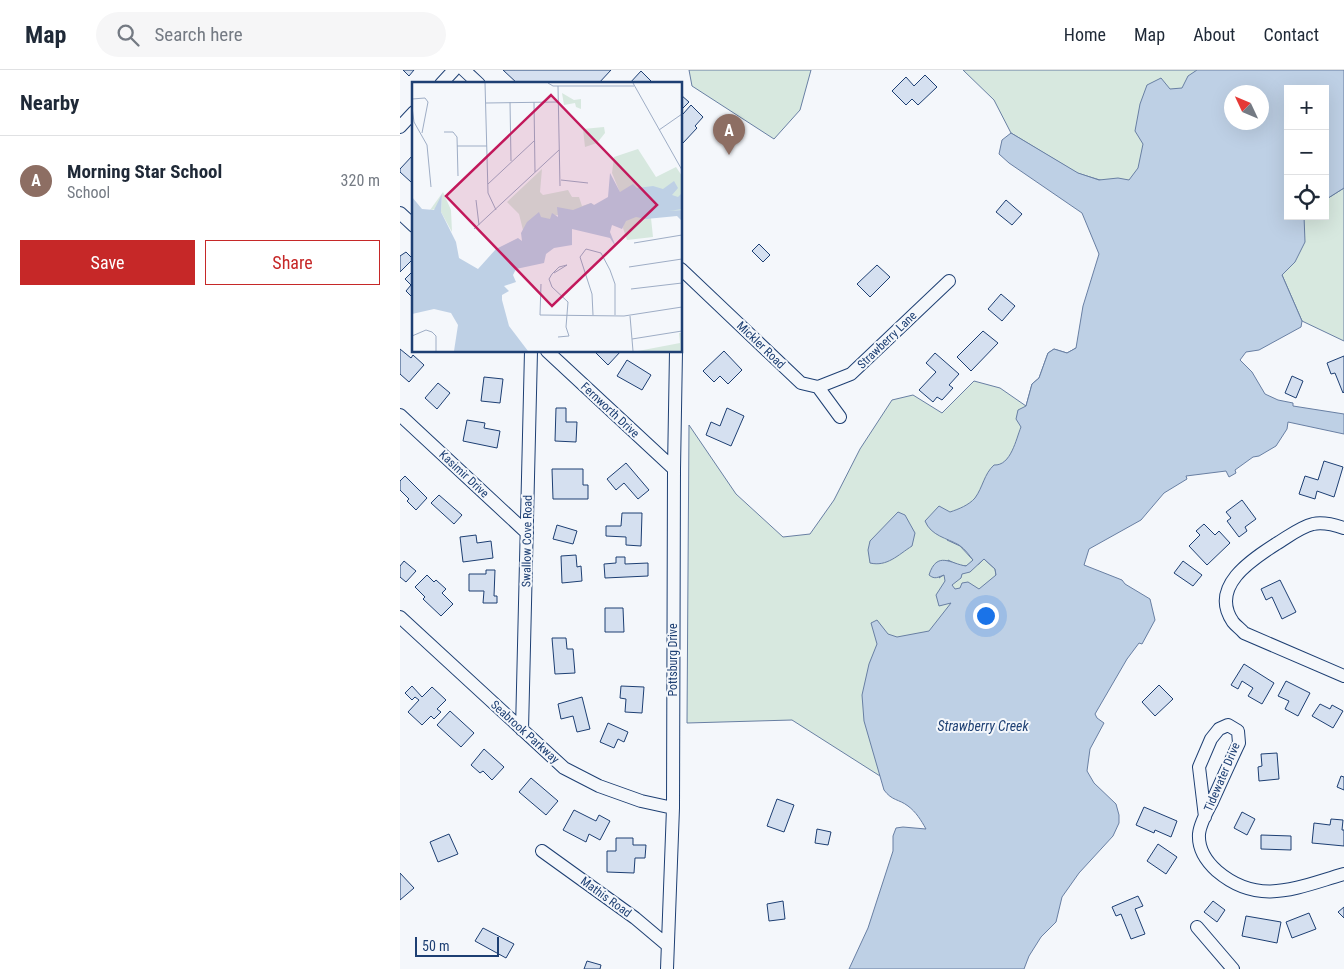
<!DOCTYPE html>
<meta charset="utf-8">
<style>
:root{--surface:#fff;--page:#f6f6f7;--text:#1f2937;--muted:#747a83;--line:#e0e1e3;--accent:#c62828}
body{margin:0;font-family:"Roboto Condensed",sans-serif;background:var(--page);color:var(--text)}
.controls{position:absolute;right:15px;top:15px;display:grid;overflow:hidden;border-radius:0px;box-shadow:0 5px 20px #0002}
.controls button{width:45px;height:45px;display:grid;place-items:center;padding:0;border:0;border-bottom:1px solid var(--line);background:var(--surface);color:var(--text);font:25px sans-serif}
.compass{position:absolute;left:824px;top:15px;width:45px;height:45px;border-radius:50%;background:var(--surface);box-shadow:0 5px 20px #0002;rotate:314deg}
.scale{position:absolute;left:15px;bottom:12px;width:84px;box-sizing:border-box;padding-left:5px;border:2px solid #1d3f73;border-top:0;font-size:14px;line-height:18px;white-space:nowrap;color:#1d3f73;-webkit-text-stroke:4px #f4f7fb;paint-order:stroke}
.you{position:absolute;left:585px;top:545px;width:18px;height:18px;margin:-12px;border:4px solid #fff;border-radius:50%;background:#1a73e8;box-shadow:0 0 0 8px #1a73e833}
.badge{display:grid;place-items:center;width:32px;height:32px;border-radius:50%;background:var(--accent);color:#fff;font-size:16px;font-weight:700}
.pin{position:absolute;translate:-50% -41px;filter:drop-shadow(0 1px 2px #0008)}
.pin::after{content:'';position:absolute;top:26px;width:18px;height:15px;background:inherit;clip-path:polygon(0 0,100% 0,50% 100%)}
.list{margin:0;padding:0;list-style:none}
h2{display:flex;justify-content:space-between;align-items:center;height:65px;margin:0;padding:0 20px;font-size:21px}
h2 small{font-size:16px;font-weight:400;color:var(--muted)}
.list li{display:grid;grid-template-columns:32px 1fr auto;gap:15px;align-items:center;box-sizing:border-box;height:90px;padding:0 20px;border-top:1px solid var(--line)}
.list b{display:block;font-size:19px;white-space:nowrap}
.list p{margin:0;font-size:16px;white-space:nowrap;color:var(--muted)}
.list em{font-size:16px;font-style:normal;color:var(--muted)}
.actions{display:flex;gap:10px;padding:15px 20px}
.actions a{flex:1;padding:11px 0;border:1px solid var(--accent);border-radius:0px;text-align:center;font-size:18px;color:var(--accent)}
.actions .main{background:var(--accent);color:#fff}
.icon{flex:none;width:28px;height:28px;fill:none;stroke:currentColor;stroke-width:2;stroke-linecap:round;stroke-linejoin:round}
.map{position:relative;flex:none;width:944px;height:899px;overflow:hidden}
header{display:flex;align-items:center;gap:30px;box-sizing:border-box;height:70px;padding:0 25px;background:var(--surface);border-bottom:1px solid var(--line)}
header strong{font-size:24px}
nav{display:flex;gap:28px;margin-inline-start:auto;font-size:18px}
.search{width:350px;height:45px;background:var(--page);display:flex;align-items:center;gap:12px;box-sizing:border-box;padding:0 18px;border-radius:28px;color:var(--muted);font-size:19px}
main{display:flex}
aside{flex:1;background:var(--surface)}
.map>svg:first-child{display:block}
.green{fill:#d7e8df;stroke:#687fa3;fill-rule:evenodd}
.water{fill:#bed0e5;stroke:#687fa3;fill-rule:evenodd}
.building{fill:#d5e0f0;stroke:#1d3f73}
.lines{fill:none;stroke-linecap:round;stroke-linejoin:round}
.minor-casing{stroke:#1d3f73;stroke-width:14}
.minor{stroke:#f4f7fb;stroke-width:12}
.labels{text-anchor:middle;stroke-width:4;stroke-linejoin:round;paint-order:stroke}
.street-label{font-size:12px;fill:#1d3f73;stroke:#f4f7fb}
.water-label{font-size:14px;font-style:italic;fill:#1d3f73;stroke:#f4f7fb}
.inset-road{fill:none;stroke:#9eadc5;stroke-width:1}
.view{fill:#c2185b;fill-opacity:0.15;stroke:#c2185b;stroke-width:2.5}
.inset-edge{fill:none;stroke:#1d3f73;stroke-width:2.5}
</style>
<header>
<strong>Map</strong>
<div class="search"><svg class="icon" aria-label="search" viewBox="0 0 24 24"><circle cx="10" cy="10" r="6"/><path d="M15 15l6 6"/></svg>Search here</div>
<nav><a>Home</a><a>Map</a><a>About</a><a>Contact</a></nav>
</header>
<main>
<aside>
<h2>Nearby<small></small></h2>
<ul class="list">
<li><span class="badge" style="background:#8d6e63">A</span><div><b>Morning Star School</b><p>School</p></div><em>320 m</em></li>
</ul>
<div class="actions"><a class="main">Save</a><a>Share</a></div>
</aside>
<div class="map">
<svg width="944" height="899" viewBox="0 0 944 899">
<rect width="100%" height="100%" fill="#f4f7fb"/>
<path class="green" d="M 289,0 L 411,0 L 400,40 L 374,69 L 292,16 Z
M 563,0 L 867,0 L 888,44 L 774,130 L 700,110 L 677,103 L 611,63 L 594,30 ZM 832,22 L 862,22 L 862,52 L 832,52 Z
M 944,118 L 944,271 L 902,251 L 882,205 L 848,177 L 899,146 L 925,146 L 925,130 Z
M 676,278 L 624,370 L 547,470 L 560,476 L 573,490 L 567,496 L 558,495 L 548,490 L 539,508 L 550,501 L 579,494 L 584,489 L 595,499 L 596,505 L 480,706 L 392,650 L 287,653 L 289,355 L 336,424 L 383,467 L 410,464 L 434,430 L 460,379 L 492,330 L 513,325 L 542,343 L 574,311 L 600,318 L 626,336 L 632,314 L 639,308 L 648,283 L 654,279 L 667,283 Z"/>
<path class="water" d="M 797,0 L 944,0 L 944,118 L 925,130 L 925,19 L 888,19 L 888,146 L 904,146 L 905,172 L 895,192 L 882,205 L 902,251 L 901,257 L 859,280 L 846,282 L 840,290 L 852,302 L 865,324 L 878,330 L 893,333 L 893,336 L 944,344 L 944,364 L 888,352 L 887,359 L 876,376 L 859,386 L 853,387 L 835,400 L 836,403 L 829,407 L 826,401 L 786,406 L 787,409 L 764,423 L 741,450 L 689,479 L 684,495 L 722,510 L 725,514 L 750,529 L 755,550 L 742,574 L 739,573 L 727,589 L 695,644 L 697,648 L 704,653 L 690,679 L 687,701 L 694,713 L 716,734 L 719,745 L 719,753 L 713,766 L 679,803 L 662,827 L 656,852 L 641,867 L 629,886 L 624,899 L 449,899 L 468,858 L 493,781 L 493,766 L 496,758 L 503,757 L 526,759 C 521,750 516,742 508,736 C 499,729 492,731 484,720 L 464,651 L 462,625 L 469,594 L 477,574 L 471,553 L 477,550 L 488,564 L 497,567 L 529,561 L 551,533 L 539,536 L 536,525 L 545,511 L 544,505 C 538,507 535,510 529,505 C 537,480 551,494 566,496 L 573,490 C 569,485 565,479 559,475 C 547,468 531,466 525,451 L 539,436 L 550,442 C 559,439 569,435 575,428 C 583,417 584,404 594,395 C 611,396 616,369 621,357 L 616,349 L 618,340 L 626,336 L 632,314 L 639,308 L 648,283 L 654,279 L 667,283 L 676,278 L 683,236 L 699,184 L 682,143 L 609,93 L 599,84 L 602,70 L 611,63 L 678,103 L 699,110 L 718,108 L 729,110 L 738,98 L 743,74 L 735,61 L 740,34 L 747,15 L 761,8 L 770,19 L 782,18 L 788,6 ZM 832,22 L 862,22 L 862,52 L 832,52 ZM 584,489 L 595,499 L 596,505 L 579,519 L 568,512 L 562,513 L 560,518 L 555,519 L 552,515 L 561,508 L 562,504 L 570,502 Z
M 498,442 L 505,445 L 515,463 L 512,476 C 498,485 487,497 470,493 L 468,480 L 470,471 Z"/>
<path class="building" d="M 3,0 L 14,0 L 9,6 Z
M 103,0 L 211,0 L 198,14 L 118,14 Z
M 241,1 L 254,14 L 229,14 Z
M 525,5 L 537,17 L 518,35 L 512,29 L 506,35 L 492,21 L 506,7 L 514,16 Z
M 281,25 L 289,32 L 281,40 Z
M 291,35 L 303,47 L 295,56 L 297,58 L 283,73 L 281,72 L 281,42 L 283,44 Z
M 13,85 L 14,108 L 11,112 L 0,102 L 0,99 Z
M 606,130 L 622,144 L 612,155 L 596,142 Z
M 359,174 L 370,185 L 363,192 L 352,181 Z
M 6,182 L 13,189 L 0,202 L 0,186 Z
M 477,195 L 490,207 L 470,227 L 457,214 Z
M 14,200 L 14,229 L 6,221 L 11,215 L 5,209 Z
M 601,224 L 615,236 L 602,251 L 588,239 Z
M 583,261 L 598,273 L 571,301 L 557,287 Z
M 0,279 L 11,288 L 13,285 L 24,295 L 9,312 L 0,304 Z
M 194,281 L 221,281 L 208,295 Z
M 324,281 L 342,300 L 328,314 L 320,306 L 314,312 L 303,301 Z
M 535,283 L 559,304 L 549,315 L 553,318 L 542,330 L 537,327 L 533,332 L 519,320 L 536,302 L 526,293 Z
M 944,286 L 944,322 L 943,323 L 935,303 L 931,304 L 927,293 Z
M 227,290 L 251,305 L 242,320 L 217,306 Z
M 892,306 L 903,311 L 896,328 L 885,323 Z
M 84,307 L 103,309 L 100,333 L 81,331 Z
M 38,313 L 50,323 L 37,339 L 25,328 Z
M 156,338 L 166,338 L 166,352 L 177,352 L 176,372 L 155,371 Z
M 327,338 L 344,346 L 331,376 L 306,365 L 311,352 L 320,356 Z
M 67,350 L 85,353 L 84,358 L 100,361 L 97,378 L 63,371 Z
M 924,391 L 943,397 L 934,427 L 917,421 L 915,429 L 899,424 L 905,406 L 918,410 Z
M 226,393 L 249,420 L 238,429 L 224,413 L 216,420 L 207,409 Z
M 152,399 L 183,399 L 183,415 L 188,415 L 188,429 L 153,429 Z
M 5,406 L 27,428 L 16,440 L 7,431 L 9,429 L 0,420 L 0,411 Z
M 39,425 L 62,445 L 54,454 L 31,433 Z
M 842,430 L 856,449 L 845,457 L 847,461 L 839,467 L 827,451 L 831,448 L 826,442 Z
M 222,443 L 242,443 L 241,476 L 226,475 L 226,467 L 206,466 L 206,456 L 221,456 Z
M 804,454 L 815,465 L 819,461 L 830,473 L 807,495 L 789,476 L 800,465 L 796,461 Z
M 157,455 L 177,461 L 173,474 L 153,469 Z
M 76,465 L 77,473 L 91,471 L 93,488 L 63,492 L 60,467 Z
M 176,485 L 177,497 L 181,496 L 182,511 L 162,513 L 161,486 Z
M 216,487 L 225,487 L 225,494 L 248,493 L 248,506 L 205,508 L 204,494 L 216,493 Z
M 4,491 L 16,501 L 6,512 L 0,507 L 0,496 Z
M 783,491 L 802,505 L 793,516 L 774,503 Z
M 86,500 L 95,500 L 94,526 L 97,526 L 97,533 L 83,533 L 84,521 L 69,521 L 69,504 L 86,504 Z
M 27,505 L 34,512 L 36,510 L 46,519 L 42,523 L 53,534 L 41,546 L 23,529 L 25,527 L 15,517 Z
M 880,510 L 896,542 L 882,549 L 872,527 L 866,530 L 861,519 Z
M 205,538 L 223,538 L 224,562 L 205,562 Z
M 152,568 L 166,568 L 167,579 L 173,579 L 175,603 L 155,604 Z
M 844,594 L 874,613 L 862,634 L 848,626 L 853,618 L 842,611 L 838,619 L 831,615 Z
M 886,611 L 910,623 L 898,646 L 885,639 L 889,631 L 878,626 Z
M 759,615 L 773,629 L 755,646 L 742,632 Z
M 12,616 L 22,627 L 32,617 L 46,630 L 37,639 L 41,642 L 34,649 L 31,646 L 22,655 L 8,642 L 19,630 L 15,627 L 12,630 L 5,623 Z
M 221,616 L 244,617 L 242,643 L 225,642 L 226,629 L 220,628 Z
M 182,627 L 190,659 L 177,662 L 173,646 L 161,649 L 158,634 Z
M 920,634 L 930,639 L 932,635 L 943,641 L 933,658 L 912,646 Z
M 50,641 L 74,663 L 61,677 L 37,655 Z
M 208,653 L 228,662 L 224,672 L 218,669 L 214,678 L 200,672 Z
M 84,679 L 104,697 L 92,710 L 83,701 L 80,703 L 71,695 Z
M 877,683 L 879,709 L 859,711 L 858,697 L 862,696 L 861,684 Z
M 941,706 L 944,707 L 944,720 L 937,717 Z
M 131,708 L 158,731 L 146,745 L 119,722 Z
M 377,729 L 394,735 L 384,762 L 367,756 Z
M 744,737 L 777,751 L 771,767 L 755,760 L 754,763 L 736,755 Z
M 174,740 L 196,751 L 199,745 L 210,751 L 200,770 L 189,764 L 186,772 L 163,760 Z
M 842,742 L 855,749 L 847,765 L 834,758 Z
M 931,749 L 943,750 L 942,760 L 944,760 L 944,776 L 912,773 L 914,753 L 930,755 Z
M 417,759 L 431,762 L 428,775 L 415,773 Z
M 49,764 L 58,784 L 38,792 L 30,772 Z
M 861,765 L 891,766 L 891,780 L 861,779 Z
M 216,768 L 233,768 L 233,775 L 246,775 L 245,788 L 235,788 L 234,803 L 207,802 L 207,781 L 216,781 Z
M 758,774 L 777,787 L 766,804 L 747,791 Z
M 0,803 L 14,818 L 0,830 Z
M 738,826 L 743,836 L 735,839 L 745,864 L 731,869 L 721,844 L 716,846 L 712,837 Z
M 383,831 L 385,849 L 369,851 L 367,834 Z
M 813,831 L 825,840 L 817,852 L 804,842 Z
M 944,837 L 944,848 L 938,842 Z
M 909,843 L 916,859 L 892,868 L 886,852 Z
M 846,846 L 881,852 L 877,873 L 842,866 Z
M 83,858 L 114,874 L 106,888 L 75,871 Z
M 187,891 L 201,895 L 200,899 L 184,899 Z"/>
<g class="lines">
<g class="minor-casing">
<path id="minor" d="M 64,0 L 79,14
M 41,14 L 54,0
M 0,57 L 14,42
M 0,143 L 14,156
M 281,199 L 401,313 L 418,317 L 440,347
M 147,281 L 274,399
M 418,317 L 451,304 L 549,211
M 0,345 L 127,463
M 944,458 C 935,455 923,452 913,454 C 900,457 888,467 876,474 C 851,490 809,517 833,552 C 836,556 841,559 844,563 L 944,606
M 0,547 L 164,698 L 199,716 L 241,731 L 273,738
M 122,660 L 131,281
M 805,747 L 799,697 L 811,669 L 819,659 L 828,655 L 838,661 L 839,673 C 830,692 821,712 812,732 C 807,741 800,754 799,764 C 798,779 807,792 817,801 C 859,837 898,817 944,804
M 142,781 L 235,848 L 267,875
M 797,857 L 833,899
M 267,899 L 273,738 L 274,399 L 276,281"/>
</g>
<use href="#minor" class="minor"/>
</g>
<g class="labels">
<g class="street-label">
<text transform="translate(487 270) rotate(-44)" y="4">Strawberry Lane</text>
<text transform="translate(361 275) rotate(44)" y="4">Mickler Road</text>
<text transform="translate(210 340) rotate(43)" y="4">Fernworth Drive</text>
<text transform="translate(64 404) rotate(43)" y="4">Kasimir Drive</text>
<text transform="translate(127 471) rotate(-89)" y="4">Swallow Cove Road</text>
<text transform="translate(273 590) rotate(-90)" y="4">Pottsburg Drive</text>
<text transform="translate(125 662) rotate(42)" y="4">Seabrook Parkway</text>
<text transform="translate(822 707) rotate(-67)" y="4">Tidewater Drive</text>
<text transform="translate(206 827) rotate(36)" y="4">Mathis Road</text>
</g>
<g class="water-label">
<text x="583" y="661">Strawberry Creek</text>
</g>
</g>
<g transform="translate(12 12)">
<rect width="270" height="270" fill="#f4f7fb"/>
<path d="M 150,11 L 162,18 L 169,17 L 169,27 L 164,25 L 163,21 L 152,23 ZM 192,45 L 193,51 L 185,61 L 173,65 L 171,47 ZM 226,67 L 244,95 L 264,85 L 270,94 L 270,128 L 238,132 L 211,118 L 200,91 L 202,75 ZM 130,87 L 128,110 L 131,113 L 156,108 L 160,115 L 167,115 L 170,124 L 179,121 L 182,123 L 142,134 L 147,136 L 147,141 L 111,148 L 107,132 L 95,120 ZM 31,110 L 39,128 L 40,150 L 29,130 L 30,112 L 25,127 L 18,128 ZM 213,132 L 239,136 L 241,155 L 215,158 L 211,146 ZM 267,251 L 270,251 L 270,269 L 226,269 L 268,261 Z" fill="#d7e8df"/>
<path d="M 198,91 L 208,110 L 221,102 L 225,106 L 241,104 L 251,107 L 262,99 L 266,106 L 260,113 L 266,115 L 270,111 L 270,127 L 257,129 L 270,128 L 270,139 L 265,134 L 234,137 L 224,135 L 214,139 L 210,147 L 200,143 L 198,150 L 204,165 L 198,156 L 160,147 L 160,163 L 142,166 L 134,172 L 132,181 L 104,187 L 101,193 L 104,200 L 92,204 L 97,209 L 90,213 L 90,218 L 97,244 L 116,269 L 42,269 L 46,243 L 39,231 L 22,227 L 0,232 L 0,115 L 10,127 L 22,128 L 30,112 L 29,130 L 44,160 L 47,176 L 66,187 L 84,167 L 106,156 L 110,159 L 109,151 L 115,140 L 127,130 L 129,135 L 138,137 L 140,131 L 146,135 L 145,125 L 161,128 L 179,121 L 182,123 L 196,115 Z" fill="#bed0e5"/>
<path class="inset-road" d="M 73,1 L 76,111 L 84,128M 136,1 L 141,4 L 222,4M 221,1 L 270,88M 146,4 L 148,104M 0,17 L 13,16 L 16,20 L 10,51M 98,20 L 99,79M 122,20 L 123,90M 74,21 L 146,20M 0,25 L 2,40 L 15,63 L 19,105M 247,48 L 270,32M 32,50 L 41,50 L 45,55 L 46,94M 45,64 L 75,64M 149,98 L 176,101M 76,102 L 122,59M 64,118 L 67,143M 62,147 L 147,68M 222,161 L 270,153M 217,185 L 270,177M 142,191 L 155,183 L 147,185 L 140,192 L 137,197 L 140,205 L 156,220 L 154,245 L 157,254 L 146,255M 129,202 L 128,233 L 212,234 L 270,225M 219,207 L 270,201M 181,233 L 180,212 L 168,175 L 174,167 L 189,171 L 198,188 L 203,202 L 203,233M 218,234 L 221,269M 0,254 L 14,248 L 20,250 L 24,254 L 24,269M 220,257 L 270,249"/>
<path class="view" d="M 139,13 L 245,123 L 140,224 L 34,114 Z"/>
<rect width="270" height="270" class="inset-edge"/>
</g>
</svg>
<div class="controls">
<button>+</button>
<button>−</button>
<button><svg class="icon" aria-label="locate" viewBox="0 0 24 24"><circle cx="12" cy="12" r="6"/><path d="M12 2v4M12 18v4M2 12h4M18 12h4"/></svg></button>
</div>
<svg class="compass" viewBox="-18 -18 36 36"><path d="M0-13l5 13h-10z" fill="#e53935"/><path d="M0 13l5-13h-10z" fill="#747a83"/></svg>
<div class="scale">50 m</div>
<div class="you"></div>
<div class="pin badge" style="left:329px;top:85px;background:#8d6e63">A</div>
</div>
</main>
